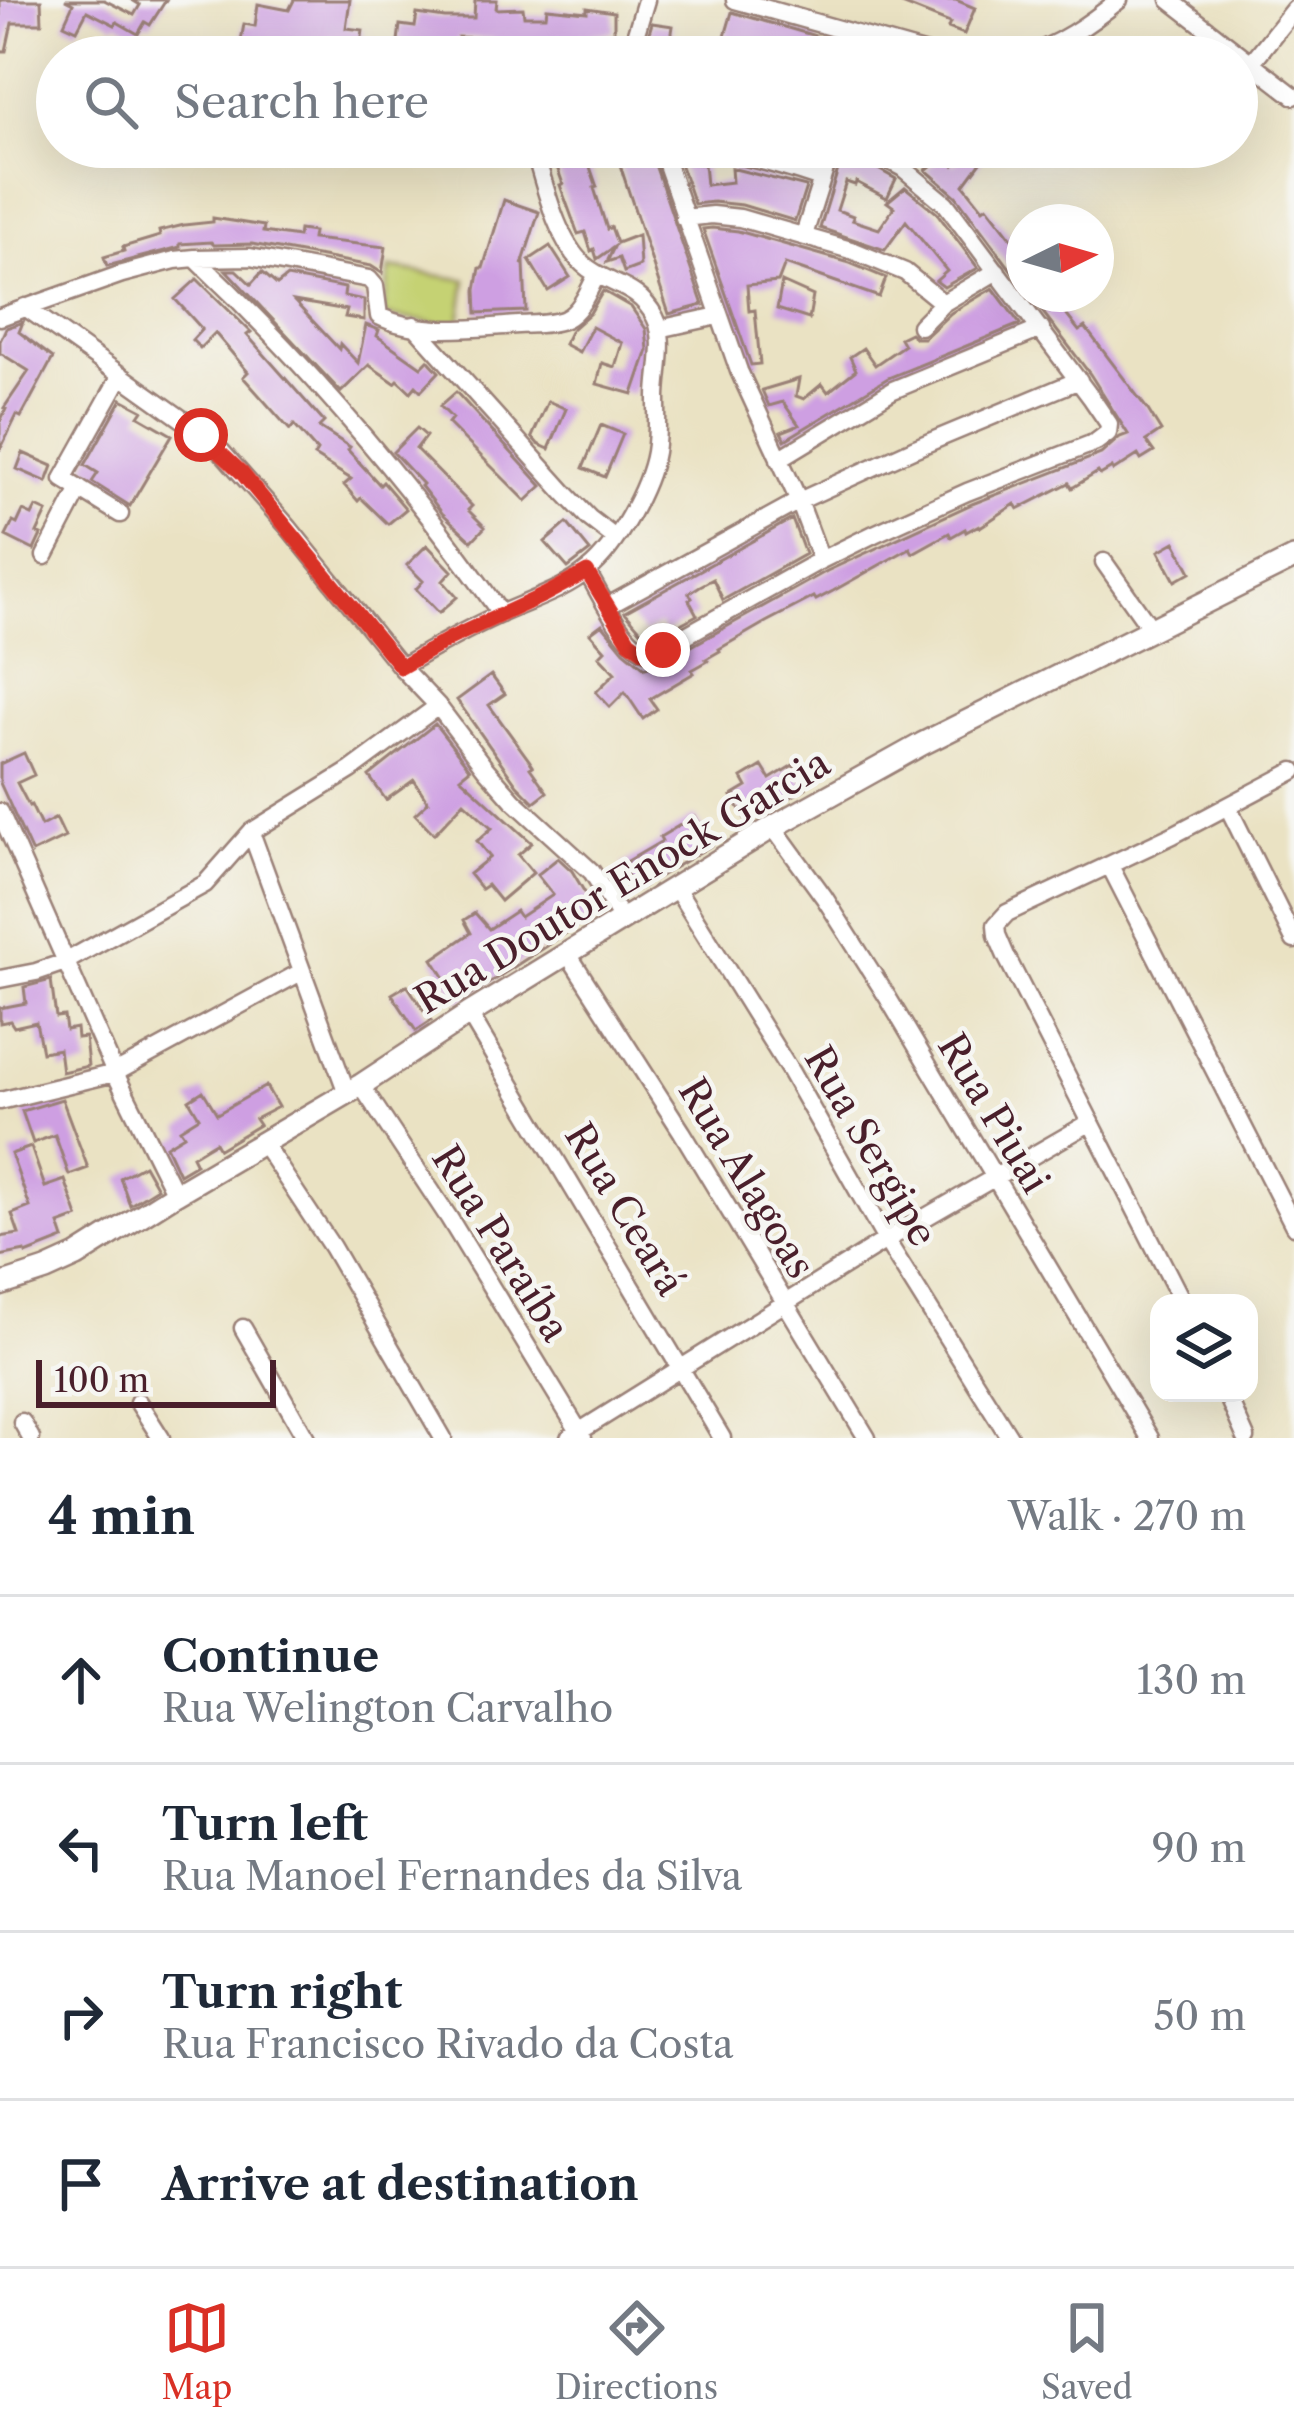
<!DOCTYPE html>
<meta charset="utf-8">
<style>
:root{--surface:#fff;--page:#f2f2f3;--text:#1f2937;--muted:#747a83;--line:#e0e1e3;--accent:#d93025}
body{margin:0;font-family:"Libre Caslon Text",serif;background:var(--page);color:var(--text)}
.controls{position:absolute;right:36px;bottom:36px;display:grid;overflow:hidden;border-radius:24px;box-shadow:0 12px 48px #0002}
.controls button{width:108px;height:108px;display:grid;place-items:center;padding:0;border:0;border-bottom:3px solid var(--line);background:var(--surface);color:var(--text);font:60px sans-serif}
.compass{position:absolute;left:1006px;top:204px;width:108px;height:108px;border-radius:50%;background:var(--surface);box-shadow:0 12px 48px #0002;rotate:85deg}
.scale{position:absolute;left:36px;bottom:30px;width:240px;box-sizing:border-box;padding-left:12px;border:6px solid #4a1f2b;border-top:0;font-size:33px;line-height:42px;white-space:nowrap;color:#4a1f2b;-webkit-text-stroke:9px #f6f6f2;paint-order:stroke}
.stop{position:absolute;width:36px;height:36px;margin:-27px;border:9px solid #d93025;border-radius:50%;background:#fff}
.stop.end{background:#d93025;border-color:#fff;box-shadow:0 3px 12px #0008}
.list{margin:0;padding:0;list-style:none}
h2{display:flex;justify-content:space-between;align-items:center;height:156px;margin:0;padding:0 48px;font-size:51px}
h2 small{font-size:39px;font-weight:400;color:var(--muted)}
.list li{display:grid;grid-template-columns:78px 1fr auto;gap:36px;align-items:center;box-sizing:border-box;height:168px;padding:0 48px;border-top:3px solid var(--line)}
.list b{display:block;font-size:45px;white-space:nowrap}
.list p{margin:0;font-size:39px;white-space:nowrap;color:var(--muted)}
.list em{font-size:39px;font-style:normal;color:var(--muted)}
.icon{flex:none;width:66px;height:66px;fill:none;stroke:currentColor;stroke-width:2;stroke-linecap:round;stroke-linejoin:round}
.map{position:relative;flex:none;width:1294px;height:1438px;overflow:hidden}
.search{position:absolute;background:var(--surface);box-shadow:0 12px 48px #0002;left:36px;right:36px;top:36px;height:132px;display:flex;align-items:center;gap:30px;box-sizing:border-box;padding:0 42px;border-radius:66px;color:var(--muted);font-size:45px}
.sheet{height:828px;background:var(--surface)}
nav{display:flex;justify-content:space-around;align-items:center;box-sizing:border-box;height:168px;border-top:3px solid var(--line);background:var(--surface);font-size:33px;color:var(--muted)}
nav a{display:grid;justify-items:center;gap:6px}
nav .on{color:var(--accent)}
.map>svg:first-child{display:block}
.green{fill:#c5d273;stroke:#88784f;stroke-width:3}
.building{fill:#ce9fe2}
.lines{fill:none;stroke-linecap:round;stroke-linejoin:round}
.minor-casing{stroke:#9a8077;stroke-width:21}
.tertiary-casing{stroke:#9a8077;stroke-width:26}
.minor{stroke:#fff;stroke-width:16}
.tertiary{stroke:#fff;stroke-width:21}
.route{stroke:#d93025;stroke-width:15}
.labels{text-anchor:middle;stroke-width:9;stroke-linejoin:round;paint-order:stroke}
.street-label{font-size:39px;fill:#4a1f2b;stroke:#f6f6f2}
</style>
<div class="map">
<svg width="1294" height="1438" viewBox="0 0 1294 1438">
<rect width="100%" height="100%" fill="#f6f6f2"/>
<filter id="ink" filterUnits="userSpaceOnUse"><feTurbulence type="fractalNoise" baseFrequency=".00833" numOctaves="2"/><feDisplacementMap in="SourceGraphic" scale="24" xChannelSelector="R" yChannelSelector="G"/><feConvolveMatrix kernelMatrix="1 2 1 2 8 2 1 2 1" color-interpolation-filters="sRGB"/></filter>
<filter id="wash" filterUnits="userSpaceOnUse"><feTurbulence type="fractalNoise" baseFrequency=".004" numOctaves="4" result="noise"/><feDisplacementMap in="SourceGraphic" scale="48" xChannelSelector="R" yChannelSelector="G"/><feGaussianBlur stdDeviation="2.7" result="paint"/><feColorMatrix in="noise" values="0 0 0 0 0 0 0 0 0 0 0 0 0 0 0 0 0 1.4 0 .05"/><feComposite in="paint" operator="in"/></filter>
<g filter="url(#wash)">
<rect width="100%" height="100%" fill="#eae2c3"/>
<path class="green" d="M 390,268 L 466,280 L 459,327 L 383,315 Z"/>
<g id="blocks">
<path class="building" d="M 0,0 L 41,0 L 42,23 L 12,23 L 6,51 L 0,51 Z
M 65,0 L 104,0 L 134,15 L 140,5 L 132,0 L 166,0 L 150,25 L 145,22 L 138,34 L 117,22 L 115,25 L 87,11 L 77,30 L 64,24 L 73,4 Z
M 294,0 L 350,0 L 346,28 L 363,30 L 361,44 L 356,44 L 355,50 L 338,48 L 337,54 L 241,41 L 244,24 L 255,26 L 258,4 L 289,10 Z
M 475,0 L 497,0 L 496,9 L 523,8 L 524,16 L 546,16 L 547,8 L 587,12 L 587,8 L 614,12 L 614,32 L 543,40 L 495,42 L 495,39 L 458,37 L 458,53 L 412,47 L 413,43 L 398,41 L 400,25 L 415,27 L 417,14 L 445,18 L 474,18 Z
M 892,0 L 956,0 L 975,8 L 964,34 L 948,28 L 950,23 Z
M 732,12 L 819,37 L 814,53 L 798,48 L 795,57 L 776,57 L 778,51 L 750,42 L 749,57 L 719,57 Z
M 652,23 L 673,26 L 670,45 L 701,49 L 700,57 L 647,57 L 646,43 Z
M 550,147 L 583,147 L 597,187 L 594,188 L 607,229 L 611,227 L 617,243 L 638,235 L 640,266 L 624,272 L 619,258 L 607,262 L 614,247 L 597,259 L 594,249 L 591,251 L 585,232 L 578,234 L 560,185 L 563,184 Z
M 624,147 L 649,147 L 703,305 L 669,314 L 620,165 L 629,162 Z
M 758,147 L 819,147 L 814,163 Z
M 968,147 L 977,147 L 987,154 L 964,185 L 983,209 L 987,206 L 1024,254 L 1024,287 L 956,196 L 926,170 L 945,154 L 954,165 Z
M 844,150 L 896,179 L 887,198 L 856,182 L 855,185 L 846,182 L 837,210 L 853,216 L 852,220 L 879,229 L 894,207 L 887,202 L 905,187 L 937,213 L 978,268 L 944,287 L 936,281 L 947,271 L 906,221 L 885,250 L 820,228 Z
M 680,163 L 704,164 L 706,185 L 732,182 L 731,168 L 806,187 L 795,221 L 742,205 L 713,202 L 694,204 Z
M 504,200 L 539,212 L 522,265 L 524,263 L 526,311 L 477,313 L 476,290 L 480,268 L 483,268 Z
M 213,218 L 264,226 L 263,232 L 298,237 L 299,230 L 313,232 L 312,239 L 386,247 L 382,273 L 371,266 L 252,244 L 214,245 L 211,242 L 180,244 L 180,247 L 107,266 L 104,257 L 124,251 L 123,247 L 160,236 L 159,231 L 184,225 L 213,222 Z
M 712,228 L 738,231 L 850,263 L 886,278 L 879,297 L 785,264 L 778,282 L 747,285 L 749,311 L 755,310 L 760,364 L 751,365 L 703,229 Z
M 550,246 L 570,277 L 548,291 L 529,260 Z
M 226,270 L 236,270 L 251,284 L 262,272 L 277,285 L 287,277 L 345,288 L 344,296 L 364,300 L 364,320 L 345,317 L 347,310 L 294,301 L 339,349 L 340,344 L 358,363 L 366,325 L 379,330 L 377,336 L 421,367 L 428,360 L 439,372 L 421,391 L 416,386 L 411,392 L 398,380 L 395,383 L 369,365 L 341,392 Z
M 197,279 L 251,332 L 247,335 L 324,422 L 319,427 L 350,447 L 348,450 L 380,485 L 383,482 L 406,509 L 388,524 L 361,498 L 358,501 L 344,485 L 351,479 L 314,456 L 317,451 L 294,425 L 290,430 L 243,377 L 248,372 L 215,333 L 200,348 L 192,340 L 202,329 L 175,299 Z
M 782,282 L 813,296 L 809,319 L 777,309 Z
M 993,288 L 1020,324 L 888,378 L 785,440 L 781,432 L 799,425 L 783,402 L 769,406 L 762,390 L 799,379 L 796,396 L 804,399 L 822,384 L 828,392 L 856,370 L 850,357 L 863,348 L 875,365 L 904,345 L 900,338 L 910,333 L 916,338 L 924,338 L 951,313 Z
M 603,291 L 631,307 L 646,329 L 648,350 L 633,394 L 597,384 L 602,363 L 615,367 L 622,343 L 592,327 L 579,352 L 564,344 L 571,330 L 590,313 Z
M 1029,294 L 1050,294 L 1079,331 L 1085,327 L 1148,410 L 1161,431 L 1146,441 L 1154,452 L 1141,460 L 1138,455 L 1113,471 L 1112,468 L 1100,475 L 1098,472 L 1072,488 L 1069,483 L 1018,509 L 1015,504 L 980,527 L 979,525 L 966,532 L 965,529 L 951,537 L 949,533 L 913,553 L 910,548 L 833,591 L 816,600 L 814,597 L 766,622 L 719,649 L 720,651 L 706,659 L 708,661 L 692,670 L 694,673 L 650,699 L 657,709 L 643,719 L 625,692 L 610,707 L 596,692 L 615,673 L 599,656 L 605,650 L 590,633 L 602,624 L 624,651 L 645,668 L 659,664 L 827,571 L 972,504 L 1101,454 L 1120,437 L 1128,434 L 1090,374 Z
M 23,322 L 19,332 L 53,358 L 21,417 L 17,415 L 0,450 L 0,422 L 6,409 L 4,408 L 29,371 L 0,353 L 0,341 L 6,328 Z
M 456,392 L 542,486 L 526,501 L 448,423 L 452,418 L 440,406 Z
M 122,399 L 143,410 L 139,416 L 172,435 L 130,506 L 92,482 L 98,473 L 85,465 Z
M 548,401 L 566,409 L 549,449 L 538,444 L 532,437 Z
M 601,425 L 623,434 L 605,477 L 583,468 Z
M 417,428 L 426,436 L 416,449 L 472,506 L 468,510 L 485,527 L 472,541 L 442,513 L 421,486 L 423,484 L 393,452 Z
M 23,453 L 53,466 L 47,482 L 17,469 Z
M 36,507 L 47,512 L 37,533 L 41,535 L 34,550 L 6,536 L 13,522 L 17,524 L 23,511 L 32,515 Z
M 792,519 L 805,554 L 723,600 L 713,579 L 700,586 L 689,593 L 692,598 L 689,600 L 697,615 L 664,633 L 659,624 L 644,634 L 625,612 Z
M 567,523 L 590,551 L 568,568 L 545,542 Z
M 1175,542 L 1191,572 L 1175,581 L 1159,551 Z
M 427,545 L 452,571 L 443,581 L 457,597 L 439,613 L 416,589 L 423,581 L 407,565 Z
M 491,675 L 505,694 L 489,705 L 529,760 L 533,766 L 530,768 L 547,792 L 534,802 L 517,785 L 457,700 Z
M 435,724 L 470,769 L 460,777 L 532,843 L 518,855 L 533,873 L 500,901 L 487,885 L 481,889 L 469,874 L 490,857 L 477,841 L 492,828 L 464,802 L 434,834 L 415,814 L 428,802 L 414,780 L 386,800 L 369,776 Z
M 24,753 L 34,775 L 17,783 L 29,806 L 31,805 L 41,826 L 56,818 L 65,837 L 32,853 L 0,783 L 0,764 Z
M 793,765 L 806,788 L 748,823 L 732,796 L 747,787 L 742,778 L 762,766 L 770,779 Z
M 695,816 L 712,845 L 637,890 L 621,865 L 662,841 L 660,837 Z
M 558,858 L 572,871 L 597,913 L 460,1002 L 433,959 L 471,933 L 464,920 L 475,913 L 489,929 L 516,911 L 520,917 L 553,895 L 537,875 Z
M 51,980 L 56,1017 L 64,1016 L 66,1030 L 76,1028 L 77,1038 L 85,1037 L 88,1066 L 62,1072 L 59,1049 L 42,1052 L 36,1022 L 14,1027 L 10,1021 L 0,1023 L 0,1008 L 26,1003 L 24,987 Z
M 407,985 L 431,1021 L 416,1031 L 392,994 Z
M 266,1086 L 278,1107 L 255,1119 L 259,1125 L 219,1149 L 215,1142 L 192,1156 L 196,1164 L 179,1174 L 166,1146 L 184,1135 L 180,1129 L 199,1117 L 189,1100 L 203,1091 L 217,1114 Z
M 62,1099 L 88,1168 L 69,1175 L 55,1135 L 33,1143 L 22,1111 Z
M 31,1147 L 45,1187 L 65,1180 L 78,1217 L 59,1224 L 64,1239 L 26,1254 L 25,1251 L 0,1256 L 0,1237 L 19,1234 L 12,1214 L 30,1207 L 11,1154 Z
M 144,1165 L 157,1188 L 130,1205 L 120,1178 Z"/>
</g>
</g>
<g filter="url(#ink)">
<use href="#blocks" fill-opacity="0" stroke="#9a8077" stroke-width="3"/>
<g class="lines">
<g class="minor-casing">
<path id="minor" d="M 735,0 L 938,57
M 1170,0 L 1294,96
M 529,57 L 549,52 L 633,43
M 634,57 L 633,43 L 646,0
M 1021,57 C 1058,46 1089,24 1119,0
M 1251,63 L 1294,9
M 661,147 L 739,371 L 799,501 L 821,560
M 662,151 C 722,148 765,160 821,179
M 684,218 L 712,215 L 740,218 L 854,251 L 905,272 L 943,303
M 804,235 L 832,147
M 195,258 C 308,365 411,486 501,614
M 25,307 L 182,419 L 221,451 L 289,528 L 401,667 L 438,706 L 485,768 L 514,801 L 592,872 L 622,919
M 0,317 L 122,274 L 175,260 L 195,258 L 250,257 L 369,279 L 375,286 L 379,316 C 419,336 474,328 518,325 C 533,324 551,325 565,319 C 581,311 589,290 597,274
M 414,325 L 565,493 L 589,518 L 615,538
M 920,326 L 943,303 L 997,271
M 659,329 L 718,316
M 779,459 L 893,390 L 1041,329
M 120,514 L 63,479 L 121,375
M 45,556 L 80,489
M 1104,562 L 1152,630
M 587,572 C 602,596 624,650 654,653 L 821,560 L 874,534 L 967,492 L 1096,442 L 1108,433 L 1109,424 L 1092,399 L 946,204 L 903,168 L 863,147
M 608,606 L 799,501 L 913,449 L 1079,380
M 401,667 C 433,648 465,630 498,615 C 528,601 563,591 588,570 C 616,548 649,487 655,452 C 658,434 657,416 657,398 C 657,372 667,340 655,317 C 637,283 607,286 583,264 C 556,240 544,181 533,147
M 1228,807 L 1294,940
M 0,812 L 115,1073 L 175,1194
M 773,827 L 824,897 L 888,998 L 1150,1438
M 251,832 L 347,1093
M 1110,866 L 1294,1226
M 676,888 L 790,1071 L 886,1240 L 1010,1438
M 568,954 L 682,1132 L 867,1438
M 0,979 L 36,972 L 65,962 L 205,884 L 251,832 L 351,770 L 438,706
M 469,1014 L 722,1438
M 361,1085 L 449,1218 L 583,1438
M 0,1101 L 115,1073 L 301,972
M 263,1143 L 332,1247 L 443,1438
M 1183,1303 L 1006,956 L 997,935 L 996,925 L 1007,913 L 1173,835 L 1294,771
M 243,1328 L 306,1438
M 1226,1393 L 1246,1438
M 138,1402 L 161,1438
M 22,1422 L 31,1438
M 569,1438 L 886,1240 L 1091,1122"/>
</g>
<g class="tertiary-casing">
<path id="tertiary" d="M 0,1285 L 46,1270 L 77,1256 L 175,1194 L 361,1085 L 469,1014 L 773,827 L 922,744 L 1294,558"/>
</g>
<use href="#minor" class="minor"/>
<use href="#tertiary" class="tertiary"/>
</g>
</g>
<g class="lines" filter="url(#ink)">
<path class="route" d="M 201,435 L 242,473 L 401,667 L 451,638 L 544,595 L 587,572 L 629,641 L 646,653 L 663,650"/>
</g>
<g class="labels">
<g class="street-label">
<text transform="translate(622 881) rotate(-31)" y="14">Rua Doutor Enock Garcia</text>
<text transform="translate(994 1113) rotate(59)" y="14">Rua Piuai</text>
<text transform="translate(871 1146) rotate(60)" y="14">Rua Sergipe</text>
<text transform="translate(747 1178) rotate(59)" y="14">Rua Alagoas</text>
<text transform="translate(625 1209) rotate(59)" y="14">Rua Ceará</text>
<text transform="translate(501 1243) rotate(58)" y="14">Rua Paraíba</text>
</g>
</g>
</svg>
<div class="controls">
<button><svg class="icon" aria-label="layers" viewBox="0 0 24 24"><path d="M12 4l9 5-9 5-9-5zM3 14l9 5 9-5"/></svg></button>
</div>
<svg class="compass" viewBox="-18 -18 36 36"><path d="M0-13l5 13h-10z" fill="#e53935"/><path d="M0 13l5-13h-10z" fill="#747a83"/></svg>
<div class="scale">100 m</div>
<div class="stop" style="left:201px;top:435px"></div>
<div class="stop end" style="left:663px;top:650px"></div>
<div class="search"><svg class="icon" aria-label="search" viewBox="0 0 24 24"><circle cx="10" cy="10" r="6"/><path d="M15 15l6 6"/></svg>Search here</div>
</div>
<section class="sheet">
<h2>4 min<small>Walk · 270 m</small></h2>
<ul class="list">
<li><svg class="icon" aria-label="ahead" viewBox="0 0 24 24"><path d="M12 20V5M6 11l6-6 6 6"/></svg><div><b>Continue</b><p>Rua Welington Carvalho</p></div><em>130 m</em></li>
<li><svg class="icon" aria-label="left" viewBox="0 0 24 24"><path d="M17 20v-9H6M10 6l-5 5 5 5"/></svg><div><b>Turn left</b><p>Rua Manoel Fernandes da Silva</p></div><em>90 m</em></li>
<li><svg class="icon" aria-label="right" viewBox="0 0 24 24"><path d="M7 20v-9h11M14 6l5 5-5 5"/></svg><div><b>Turn right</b><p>Rua Francisco Rivado da Costa</p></div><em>50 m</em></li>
<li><svg class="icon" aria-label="arrive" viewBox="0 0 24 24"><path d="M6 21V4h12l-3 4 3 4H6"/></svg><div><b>Arrive at destination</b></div></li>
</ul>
</section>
<nav>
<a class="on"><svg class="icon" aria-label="map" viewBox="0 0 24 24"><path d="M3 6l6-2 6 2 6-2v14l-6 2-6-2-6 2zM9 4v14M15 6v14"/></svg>Map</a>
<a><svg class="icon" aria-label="directions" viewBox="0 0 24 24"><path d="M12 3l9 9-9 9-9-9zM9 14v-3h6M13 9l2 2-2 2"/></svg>Directions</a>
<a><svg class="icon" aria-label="saved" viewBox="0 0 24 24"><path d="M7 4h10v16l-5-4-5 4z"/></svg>Saved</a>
</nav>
